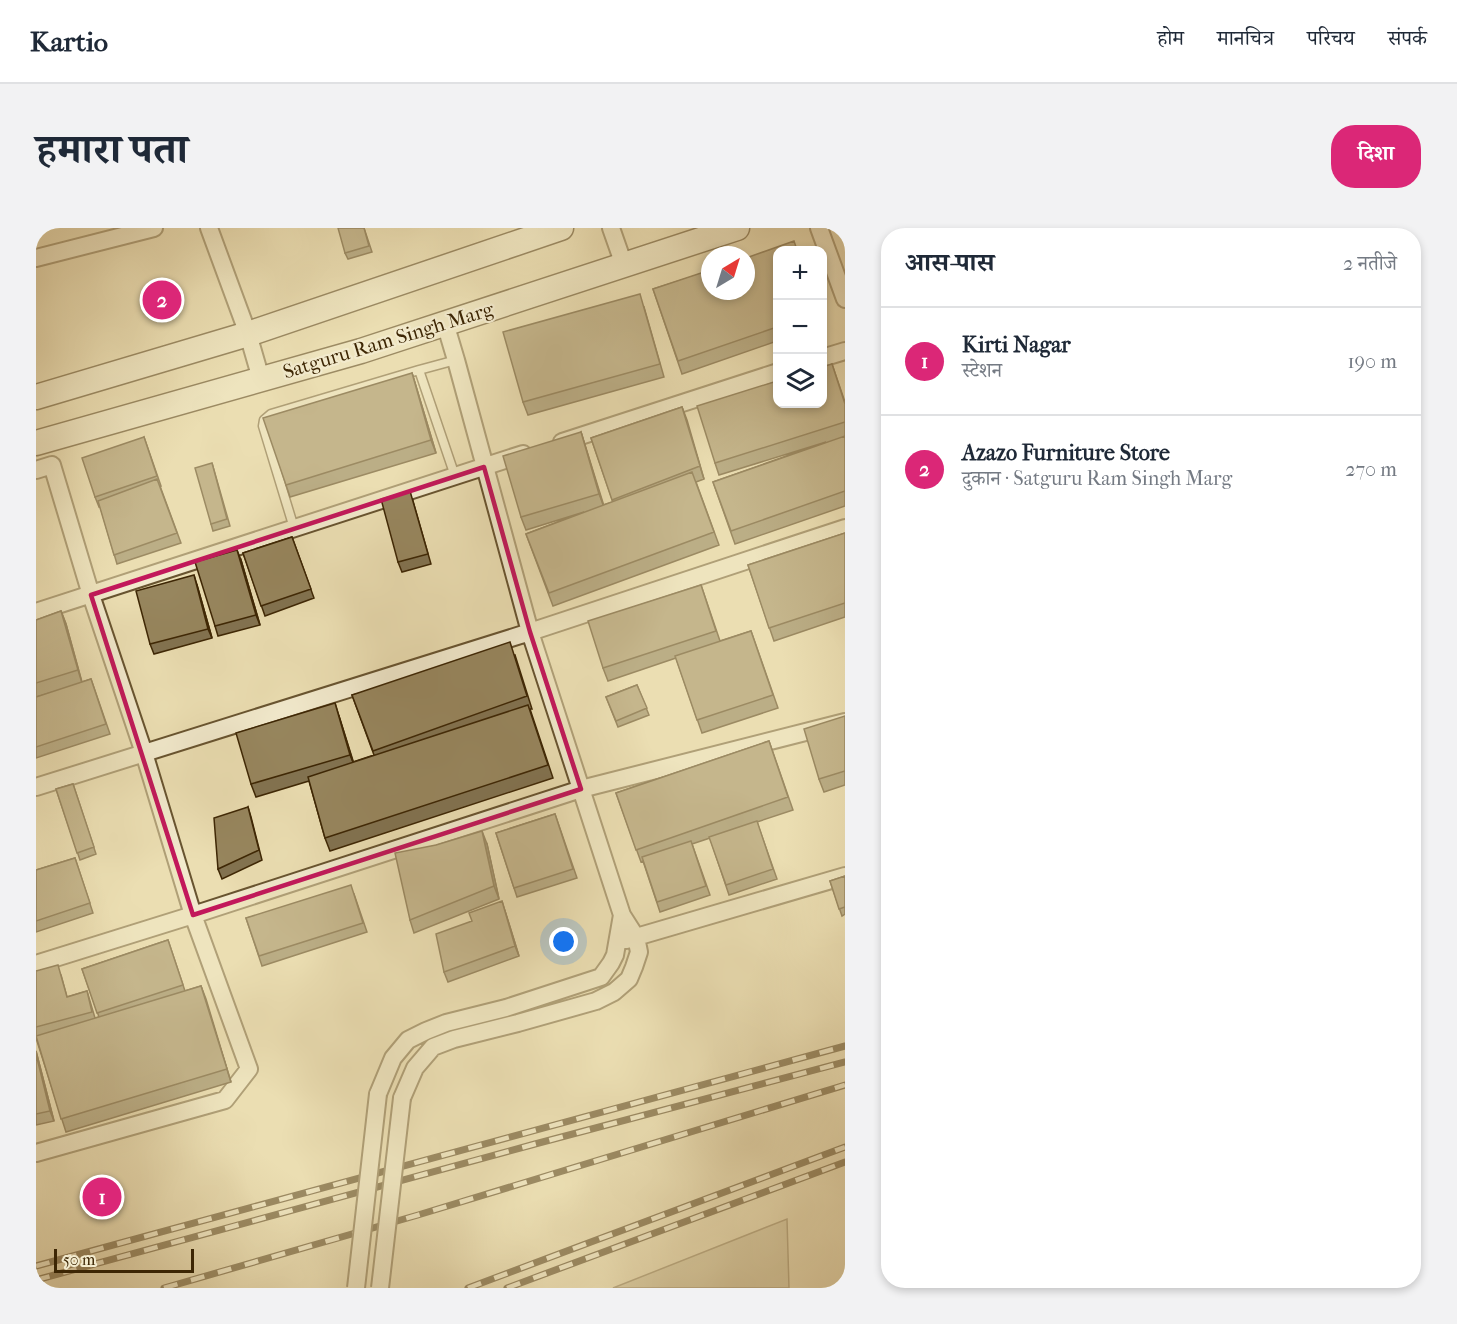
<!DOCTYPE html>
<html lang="hi">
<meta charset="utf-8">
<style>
:root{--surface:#fff;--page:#f2f2f3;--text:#1f2937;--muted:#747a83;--line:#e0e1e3;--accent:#db2777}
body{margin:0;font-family:"IM FELL French Canon","Noto Serif Devanagari",serif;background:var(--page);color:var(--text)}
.controls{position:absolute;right:18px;top:18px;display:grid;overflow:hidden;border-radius:12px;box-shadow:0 3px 9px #0003}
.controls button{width:54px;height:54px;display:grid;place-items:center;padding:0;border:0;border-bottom:2px solid var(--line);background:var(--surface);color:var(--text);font:30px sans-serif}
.compass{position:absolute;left:665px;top:18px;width:54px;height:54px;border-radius:50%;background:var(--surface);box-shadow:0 3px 9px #0003;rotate:38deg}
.scale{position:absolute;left:18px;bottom:15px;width:140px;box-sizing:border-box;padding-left:6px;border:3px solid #3d2604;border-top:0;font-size:16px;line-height:21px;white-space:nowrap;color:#3d2604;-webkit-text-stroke:4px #f2eacd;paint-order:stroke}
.you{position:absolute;left:528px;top:714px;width:21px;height:21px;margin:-15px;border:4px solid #fff;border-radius:50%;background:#1a73e8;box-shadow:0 0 0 9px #1a73e833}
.badge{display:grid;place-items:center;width:39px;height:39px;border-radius:50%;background:var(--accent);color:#fff;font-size:20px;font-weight:700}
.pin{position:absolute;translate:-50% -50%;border:3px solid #fff;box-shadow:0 2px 6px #0006}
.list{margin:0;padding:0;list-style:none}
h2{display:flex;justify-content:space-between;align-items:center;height:78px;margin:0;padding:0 24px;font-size:26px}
h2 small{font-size:20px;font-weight:400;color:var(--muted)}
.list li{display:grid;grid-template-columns:39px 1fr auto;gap:18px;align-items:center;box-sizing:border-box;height:108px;padding:0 24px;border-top:2px solid var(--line)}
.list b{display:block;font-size:22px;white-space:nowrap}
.list p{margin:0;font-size:20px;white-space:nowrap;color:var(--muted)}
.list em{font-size:20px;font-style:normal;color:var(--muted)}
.icon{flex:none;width:33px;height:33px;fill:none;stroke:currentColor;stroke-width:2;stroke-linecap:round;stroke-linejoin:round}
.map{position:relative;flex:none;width:809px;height:1060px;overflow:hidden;border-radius:24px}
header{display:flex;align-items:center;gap:36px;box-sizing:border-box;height:84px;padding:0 30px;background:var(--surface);border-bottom:2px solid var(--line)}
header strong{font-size:28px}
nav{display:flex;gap:33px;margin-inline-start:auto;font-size:21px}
.intro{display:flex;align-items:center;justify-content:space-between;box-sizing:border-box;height:144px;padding:0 36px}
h1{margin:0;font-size:42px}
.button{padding:15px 27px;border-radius:24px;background:var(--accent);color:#fff;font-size:21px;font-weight:700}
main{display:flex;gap:36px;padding:0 36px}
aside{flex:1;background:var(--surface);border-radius:24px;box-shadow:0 3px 9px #0003}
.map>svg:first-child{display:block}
.green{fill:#cdbf94;stroke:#85724c;stroke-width:1.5}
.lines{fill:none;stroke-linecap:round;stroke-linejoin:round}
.lane-casing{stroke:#685430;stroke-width:11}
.street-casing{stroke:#685430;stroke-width:20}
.secondary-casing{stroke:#3d2604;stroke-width:27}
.lane{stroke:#f2eacd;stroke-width:8}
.street{stroke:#f2eacd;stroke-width:16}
.secondary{stroke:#f2eacd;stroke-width:24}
.rail-casing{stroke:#3d2604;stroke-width:7}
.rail{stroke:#f2eacd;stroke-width:4.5;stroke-dasharray:14;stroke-linecap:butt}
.street-bridge-casing{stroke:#685430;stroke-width:20;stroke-linecap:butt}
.street-bridge{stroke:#f2eacd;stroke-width:16}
.wall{fill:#827351;stroke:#3d2604;stroke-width:1.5}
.shaded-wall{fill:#6a5e42;stroke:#3d2604;stroke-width:1.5}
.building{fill:#97865e;stroke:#3d2604;stroke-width:1.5}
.marked{fill:none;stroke:#c2185b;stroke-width:4.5;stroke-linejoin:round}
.labels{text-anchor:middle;stroke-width:4.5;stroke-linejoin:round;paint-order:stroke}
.street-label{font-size:20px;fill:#3d2604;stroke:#f2eacd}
</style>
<header>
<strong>Kartio</strong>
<nav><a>होम</a><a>मानचित्र</a><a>परिचय</a><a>संपर्क</a></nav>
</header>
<div class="intro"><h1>हमारा पता</h1><a class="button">दिशा</a></div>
<main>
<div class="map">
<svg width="809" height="1060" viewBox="0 0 809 1060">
<rect width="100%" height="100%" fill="#ebdeb2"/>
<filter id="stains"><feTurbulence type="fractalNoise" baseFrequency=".00333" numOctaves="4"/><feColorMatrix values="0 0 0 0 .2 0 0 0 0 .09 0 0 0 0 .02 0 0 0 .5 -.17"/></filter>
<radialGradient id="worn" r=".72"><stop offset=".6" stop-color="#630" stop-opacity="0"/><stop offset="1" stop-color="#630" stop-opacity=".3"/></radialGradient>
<path class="green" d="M 751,991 L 753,1060 L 577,1060 Z"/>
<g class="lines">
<g class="lane-casing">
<path id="lane" d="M 383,142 L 420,132
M 258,300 L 227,198 L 228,192 L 235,186 L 383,142 L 419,248"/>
</g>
<g class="street-casing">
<path id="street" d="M 173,0 L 212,106 L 225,151
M 575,0 L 588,37
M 783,0 L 809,71
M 0,30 L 118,0
M 786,130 L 809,123
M 526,214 L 742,144
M 0,242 L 16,237 L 55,367 L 108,525 L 157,687 L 213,841 L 189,872 L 0,925
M 0,384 L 487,226
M 0,559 L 494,404 L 809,300
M 590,712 L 809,648
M 0,736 L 157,687 L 545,561 L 809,494
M 342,866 L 357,830 L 372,812 L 390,803 L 410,795 L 470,780 L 565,749 L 575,735 L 579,727 L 586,687
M 366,870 L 379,840 L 397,819 L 418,811 L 482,795 L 560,773 L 578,764 L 593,751 L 598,739 L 603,724 L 600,709 L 586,687 L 494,404 L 420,132 L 409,95"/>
</g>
<g class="secondary-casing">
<path id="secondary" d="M 0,169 L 212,106 L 525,0
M 0,215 L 325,123 L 701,0"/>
</g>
<use href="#lane" class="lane"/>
<use href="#street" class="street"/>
<use href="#secondary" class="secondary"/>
<g class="rail-casing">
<path id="rail" d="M 0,1038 L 809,818
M 0,1052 L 499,916 L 809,834
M 128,1060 L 382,987 L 809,857
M 432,1060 L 809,919
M 471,1060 L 809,934"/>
</g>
<use href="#rail" class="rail"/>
<g class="street-bridge-casing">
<path id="street-bridge" d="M 320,1060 L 342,866
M 344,1060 L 366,870"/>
</g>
<use href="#street-bridge" class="street-bridge"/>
</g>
<path class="wall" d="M 328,0 L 336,24 L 312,31 L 309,25 Z
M 741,22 L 741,113 L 646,146 L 617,61 Z
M 608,79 L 628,149 L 492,187 L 487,174 Z
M 796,136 L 809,174 L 809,278 L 699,316 L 677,254 L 790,214 L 683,247 L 679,235 Z
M 376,145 L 400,225 L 254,269 L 250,257 Z
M 646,179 L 668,251 L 660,254 L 683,317 L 517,378 L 490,306 L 548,284 L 490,302 L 485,289 L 545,204 L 567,277 L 577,274 L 555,210 Z
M 108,209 L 125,258 L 124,258 L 145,315 L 81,336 L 64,278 L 63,279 L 59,269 Z
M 176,235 L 194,298 L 177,303 L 175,296 Z
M 377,273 L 395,336 L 366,344 L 362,334 Z
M 809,305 L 809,389 L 738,413 L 712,337 Z
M 256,309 L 278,370 L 229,388 L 207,325 Z
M 205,332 L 224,397 L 182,408 L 179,398 Z
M 161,357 L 176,410 L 118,426 L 114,416 Z
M 665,357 L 684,413 L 715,403 L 742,480 L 666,505 L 640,430 L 572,453 L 567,440 Z
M 25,383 L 30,396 L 46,454 L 55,451 L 74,506 L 0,530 L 0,469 L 17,464 L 0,469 L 0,392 Z
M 479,427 L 496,481 L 494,481 L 517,550 L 294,623 L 289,610 L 273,553 L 220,569 L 215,556 L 303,488 L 317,534 L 338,527 L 316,467 Z
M 601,457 L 613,487 L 582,499 L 570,469 Z
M 809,488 L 809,557 L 788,564 L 783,551 Z
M 733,513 L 757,582 L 721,594 L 741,651 L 693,667 L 674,610 L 656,616 L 674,667 L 624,684 L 607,633 L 605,634 L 580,565 Z
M 37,556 L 60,626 L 44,632 L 20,561 Z
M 212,579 L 215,589 L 226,632 L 186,651 L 182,641 Z
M 519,586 L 541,650 L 481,669 L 460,605 Z
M 451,616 L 463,671 L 378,705 L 374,692 Z
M 39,630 L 57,685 L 0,704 L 0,642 Z
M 809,648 L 809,686 L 806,688 L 794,653 Z
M 318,666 L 331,704 L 226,738 L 210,690 Z
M 469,683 L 483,728 L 412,754 L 408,744 Z
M 132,712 L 149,763 L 165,758 L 195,854 L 30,904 L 0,810 L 0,743 L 25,747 L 31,769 L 51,763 L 59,790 L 63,789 L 46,741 Z
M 0,823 L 18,893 L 0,897 Z"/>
<path class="shaded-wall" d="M 376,145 L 380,158 L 400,225 L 395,212 Z
M 646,179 L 651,192 L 668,251 L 664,238 Z
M 545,204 L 549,217 L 568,278 L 563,266 Z
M 201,322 L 205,332 L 224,397 L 220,387 Z
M 158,347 L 161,357 L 176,410 L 172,401 Z
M 25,383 L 30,396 L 46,455 L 42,442 Z
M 299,475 L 303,488 L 319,539 L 314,527 Z
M 446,603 L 451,616 L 463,671 L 458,658 Z
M 466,673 L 469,683 L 483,728 L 479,718 Z
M 165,758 L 170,771 L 195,854 L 191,841 Z
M 0,823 L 18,893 L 14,883 Z"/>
<path class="building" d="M 302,0 L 328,0 L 333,18 L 309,25 Z
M 758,13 L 761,22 L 741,22 L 741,99 L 642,133 L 617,61 L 674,42 L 674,63 L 710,63 L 710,30 Z
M 604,66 L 624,136 L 487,174 L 467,104 Z
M 796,136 L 809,176 L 809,194 L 679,235 L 661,178 L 741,153 L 741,176 L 786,176 L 786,139 Z
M 376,145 L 395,212 L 250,257 L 227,190 Z
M 646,179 L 664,238 L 576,272 L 555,210 Z
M 545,204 L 563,266 L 485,289 L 467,228 Z
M 809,208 L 809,263 L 695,303 L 677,254 Z
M 108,209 L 121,248 L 59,269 L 46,230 Z
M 176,235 L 191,291 L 175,296 L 159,240 Z
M 656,244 L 678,304 L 513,365 L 490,306 Z
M 121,251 L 141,305 L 78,327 L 62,273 Z
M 374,263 L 392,326 L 362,334 L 345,271 Z
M 809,305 L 809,375 L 733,400 L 712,337 Z
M 256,309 L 275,361 L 225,378 L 207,325 Z
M 201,322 L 220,387 L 179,398 L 159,334 Z
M 158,347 L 172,401 L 114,416 L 100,363 Z
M 665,357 L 680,403 L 567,440 L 552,393 Z
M 25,383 L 42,442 L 0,455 L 0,392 Z
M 715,403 L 737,467 L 661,492 L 639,428 Z
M 474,414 L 491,468 L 337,523 L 316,467 Z
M 55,451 L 70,496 L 0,519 L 0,469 Z
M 601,457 L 611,480 L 580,493 L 570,469 Z
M 299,475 L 314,527 L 215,556 L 200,505 Z
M 492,477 L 512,537 L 289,610 L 272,549 Z
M 809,488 L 809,543 L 783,551 L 768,501 Z
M 733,513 L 752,569 L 600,622 L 580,565 Z
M 37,556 L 58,619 L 41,625 L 20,561 Z
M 212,579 L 223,622 L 182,641 L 178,590 Z
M 519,586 L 537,641 L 478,660 L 460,605 Z
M 721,593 L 737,641 L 690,657 L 673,609 Z
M 446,603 L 458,658 L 374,692 L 359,625 L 400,617 Z
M 655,613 L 670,658 L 621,674 L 606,629 Z
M 39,630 L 54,675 L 0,693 L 0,642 Z
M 809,648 L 809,679 L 803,681 L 794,653 Z
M 315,657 L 327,695 L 223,728 L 210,690 Z
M 466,673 L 479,718 L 408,744 L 400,706 L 436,693 L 433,685 Z
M 132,712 L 147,757 L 61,785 L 46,741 Z
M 22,737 L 31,769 L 51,763 L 56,784 L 0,799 L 0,743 Z
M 165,758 L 191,841 L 25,891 L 0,808 Z
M 0,826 L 14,883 L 0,886 Z"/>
<path d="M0 0H809V1060H0ZM 448,239 L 494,404 L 545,561 L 157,687 L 55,367 Z" fill="#ebdeb2" fill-opacity=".55" fill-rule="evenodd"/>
<path class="marked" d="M 448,239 L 494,404 L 545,561 L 157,687 L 55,367 Z"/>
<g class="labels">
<g class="street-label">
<text transform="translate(352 112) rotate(-17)" y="7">Satguru Ram Singh Marg</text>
</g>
</g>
<rect width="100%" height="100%" filter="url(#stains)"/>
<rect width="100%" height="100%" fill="url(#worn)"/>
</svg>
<div class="controls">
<button>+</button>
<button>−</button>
<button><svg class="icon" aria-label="layers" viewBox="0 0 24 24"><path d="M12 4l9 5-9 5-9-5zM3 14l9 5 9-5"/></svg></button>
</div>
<svg class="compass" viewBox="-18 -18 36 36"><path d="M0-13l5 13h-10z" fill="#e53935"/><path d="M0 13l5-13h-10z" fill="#747a83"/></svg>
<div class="scale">50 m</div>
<div class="you"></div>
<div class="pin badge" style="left:66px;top:969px">1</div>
<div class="pin badge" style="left:126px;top:72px">2</div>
</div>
<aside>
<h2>आस-पास<small>2 नतीजे</small></h2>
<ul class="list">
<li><span class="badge">1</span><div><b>Kirti Nagar</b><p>स्टेशन</p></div><em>190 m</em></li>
<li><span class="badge">2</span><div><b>Azazo Furniture Store</b><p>दुकान · Satguru Ram Singh Marg</p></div><em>270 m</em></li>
</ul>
</aside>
</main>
